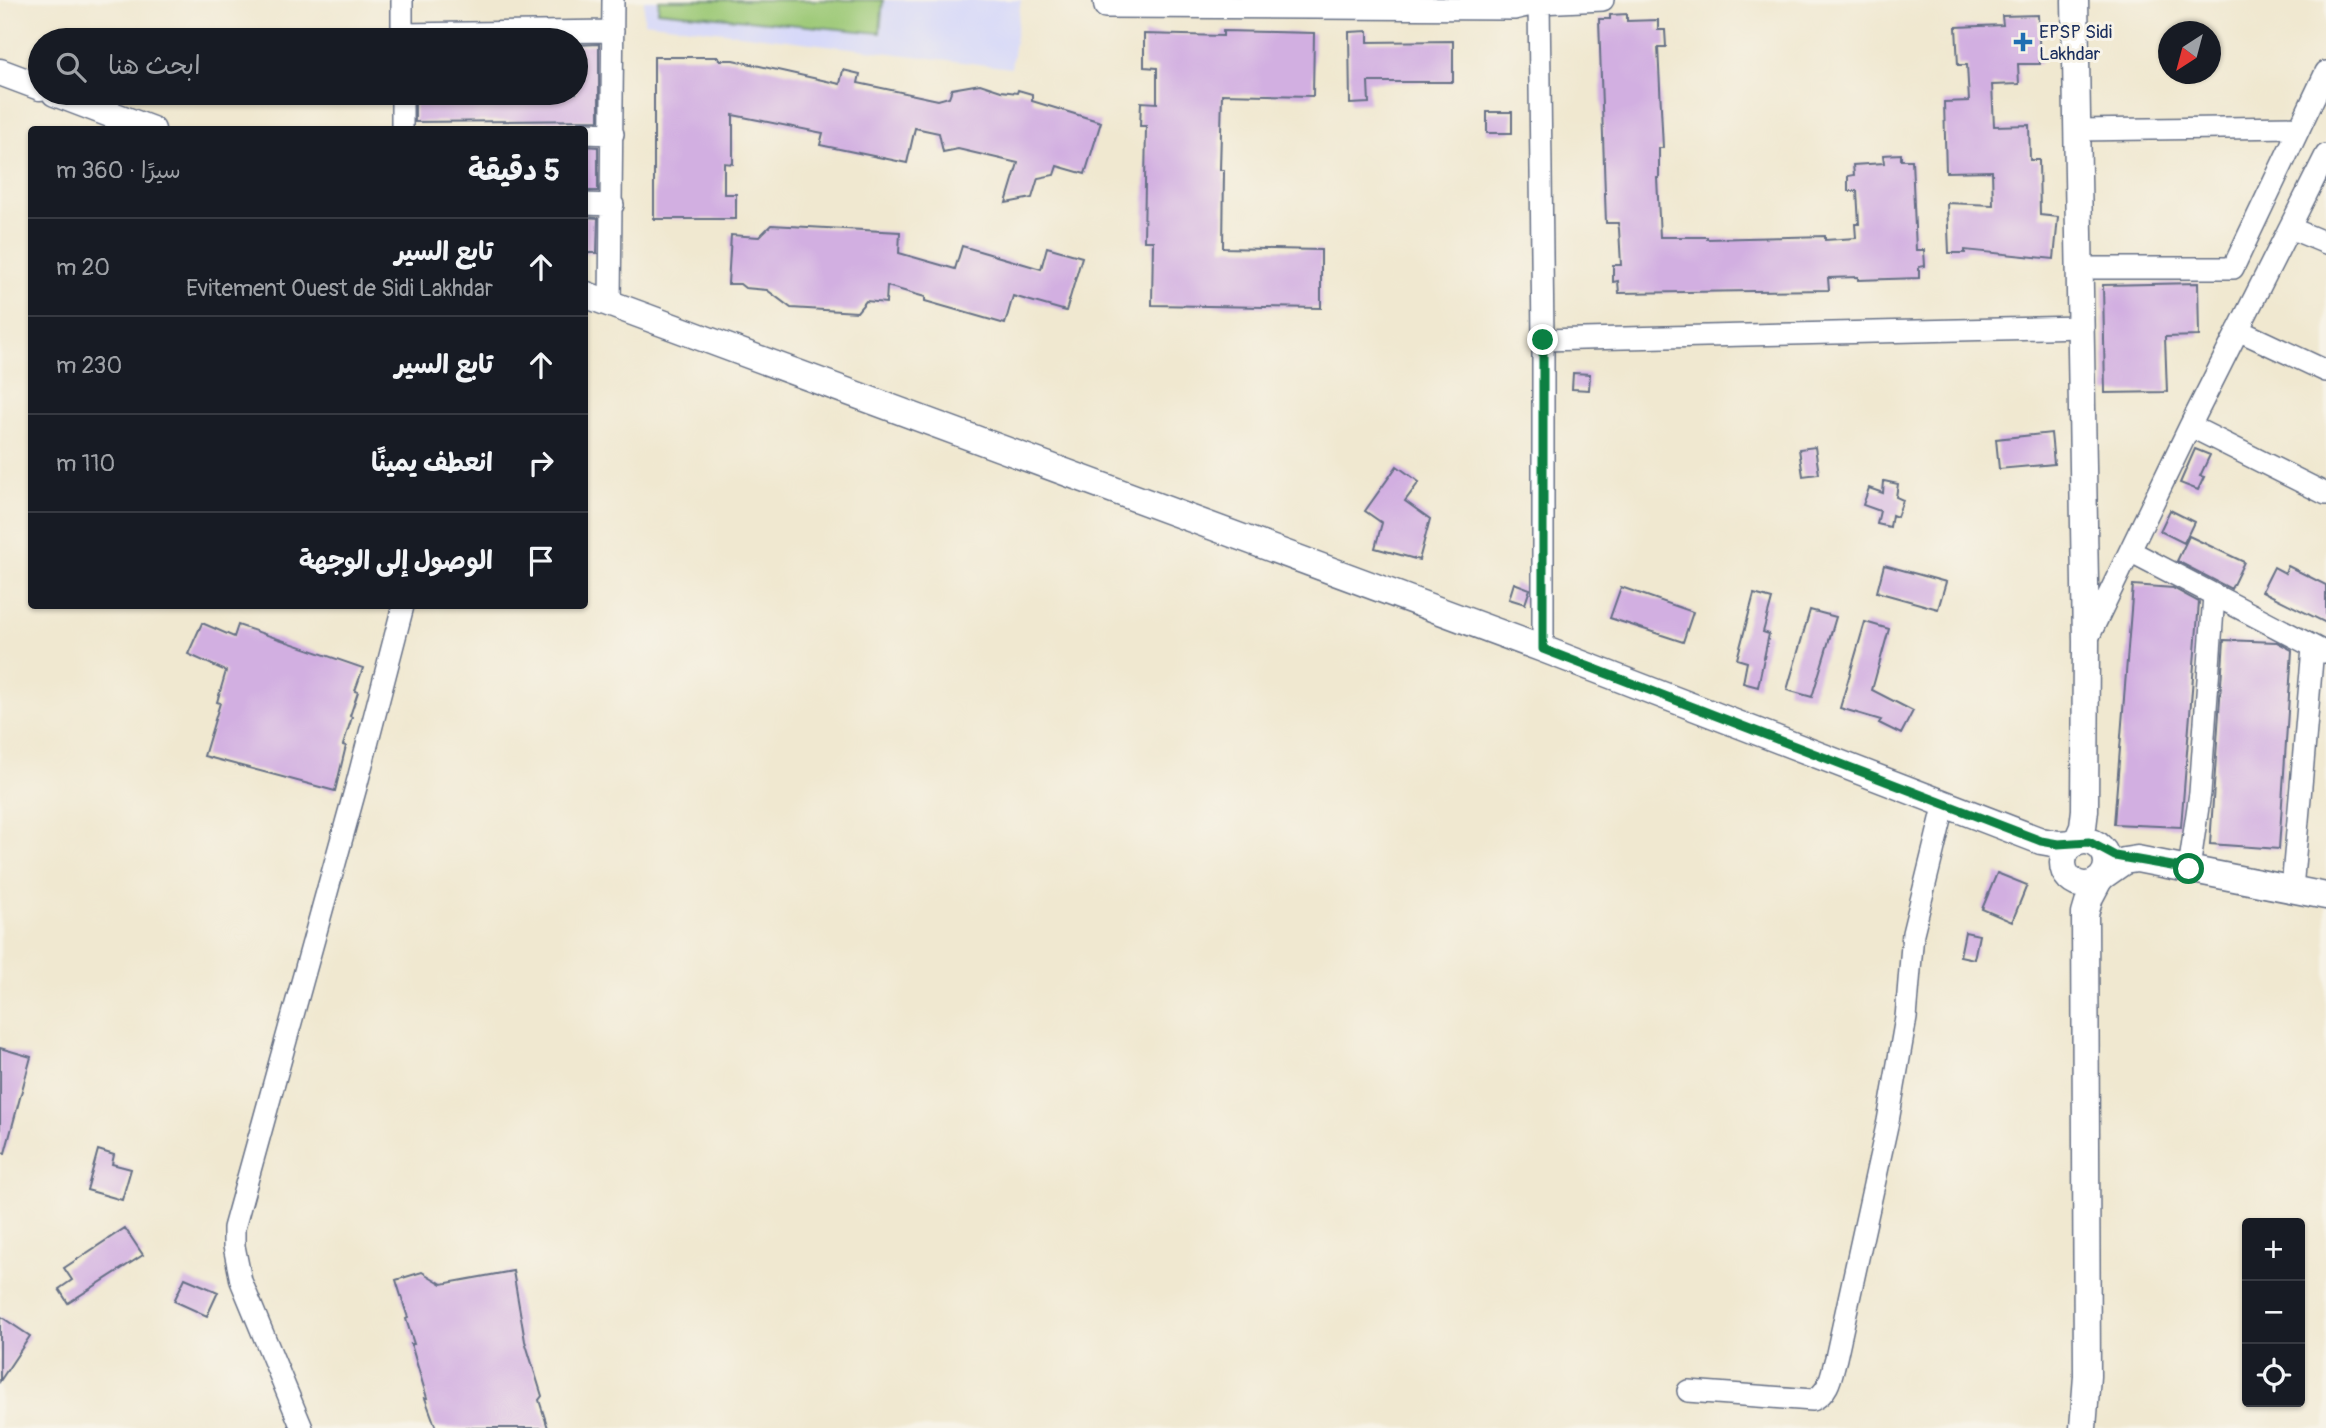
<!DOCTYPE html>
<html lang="ar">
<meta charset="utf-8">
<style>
:root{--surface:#171b24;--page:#20242c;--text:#f1f3f6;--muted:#9ea1a6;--line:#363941}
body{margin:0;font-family:Pangolin,"Playpen Sans Arabic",sans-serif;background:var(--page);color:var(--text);direction:rtl}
.controls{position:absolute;right:21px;bottom:21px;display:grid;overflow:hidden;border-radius:7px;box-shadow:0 2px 5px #0004}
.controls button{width:63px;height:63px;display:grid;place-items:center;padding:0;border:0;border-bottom:2px solid var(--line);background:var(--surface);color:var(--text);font:35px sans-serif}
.compass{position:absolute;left:2158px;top:21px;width:63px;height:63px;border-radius:50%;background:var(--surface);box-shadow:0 2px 5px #0004;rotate:216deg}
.stop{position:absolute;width:21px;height:21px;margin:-16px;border:5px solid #0b8043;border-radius:50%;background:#fff}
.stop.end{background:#0b8043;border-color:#fff;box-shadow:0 2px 7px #0008}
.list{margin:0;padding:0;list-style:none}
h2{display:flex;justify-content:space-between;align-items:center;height:91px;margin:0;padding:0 28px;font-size:30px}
h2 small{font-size:23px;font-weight:400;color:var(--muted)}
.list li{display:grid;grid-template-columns:46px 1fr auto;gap:21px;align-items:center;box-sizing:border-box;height:98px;padding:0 28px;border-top:2px solid var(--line)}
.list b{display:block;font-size:26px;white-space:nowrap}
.list p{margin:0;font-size:23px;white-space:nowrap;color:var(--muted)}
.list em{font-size:23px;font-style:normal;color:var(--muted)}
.icon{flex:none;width:38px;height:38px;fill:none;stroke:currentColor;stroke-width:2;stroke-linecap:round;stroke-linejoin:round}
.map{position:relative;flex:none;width:2326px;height:1428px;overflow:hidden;direction:ltr}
.search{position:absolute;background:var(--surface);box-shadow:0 2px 5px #0004;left:28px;top:28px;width:560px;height:77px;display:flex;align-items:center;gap:18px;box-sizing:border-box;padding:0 24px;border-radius:38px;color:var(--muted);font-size:26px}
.panel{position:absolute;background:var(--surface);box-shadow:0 2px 5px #0004;left:28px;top:126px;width:560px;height:483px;border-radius:7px;direction:rtl}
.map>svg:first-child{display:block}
.built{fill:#d6d8f9}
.green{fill:#9dc977;stroke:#5c7c6a;stroke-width:2}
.building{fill:#d2afe1}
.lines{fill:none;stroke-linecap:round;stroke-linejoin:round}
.minor-casing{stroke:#667086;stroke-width:24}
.major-casing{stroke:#667086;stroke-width:29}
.minor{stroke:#fff;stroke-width:21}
.major{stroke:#fff;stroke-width:26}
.route{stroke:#0b8043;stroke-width:9}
.poi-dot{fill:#1f6fb2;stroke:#f7f3e8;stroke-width:2.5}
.labels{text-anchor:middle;stroke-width:6;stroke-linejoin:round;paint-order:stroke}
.poi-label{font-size:19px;fill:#1b2f5e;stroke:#f7f3e8;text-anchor:start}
</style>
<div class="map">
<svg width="2326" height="1428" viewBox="0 0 2326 1428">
<rect width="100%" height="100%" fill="#f7f3e8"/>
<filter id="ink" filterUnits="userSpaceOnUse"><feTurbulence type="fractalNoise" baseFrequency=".0143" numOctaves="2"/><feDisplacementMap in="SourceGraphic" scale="14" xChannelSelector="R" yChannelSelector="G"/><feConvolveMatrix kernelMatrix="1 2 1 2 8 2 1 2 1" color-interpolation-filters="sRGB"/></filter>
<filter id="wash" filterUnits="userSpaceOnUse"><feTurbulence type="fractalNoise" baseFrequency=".00686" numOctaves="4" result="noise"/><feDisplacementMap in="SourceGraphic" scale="28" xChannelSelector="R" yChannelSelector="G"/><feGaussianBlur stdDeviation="1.57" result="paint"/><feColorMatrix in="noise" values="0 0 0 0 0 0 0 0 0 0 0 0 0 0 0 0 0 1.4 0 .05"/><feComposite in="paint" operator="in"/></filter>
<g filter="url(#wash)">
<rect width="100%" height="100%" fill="#f0e8d0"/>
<path class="built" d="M 644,0 L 1021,0 L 1011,68 L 644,22 Z"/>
<path class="green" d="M 659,0 L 883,0 L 880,33 L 658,11 Z"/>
<g id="blocks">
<path class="building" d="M 1627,14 L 1627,21 L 1658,20 L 1658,30 L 1665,30 L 1666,47 L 1658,47 L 1663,148 L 1659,148 L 1659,178 L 1657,178 L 1660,237 L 1707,237 L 1707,239 L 1825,236 L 1825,240 L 1856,238 L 1855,224 L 1859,224 L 1857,191 L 1848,191 L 1848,176 L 1854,175 L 1853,165 L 1884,163 L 1883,155 L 1901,154 L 1901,160 L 1912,160 L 1916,250 L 1924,250 L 1925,266 L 1919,267 L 1919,278 L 1858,280 L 1858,277 L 1828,278 L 1829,290 L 1619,293 L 1618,281 L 1613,282 L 1613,265 L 1621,265 L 1619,229 L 1618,223 L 1606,223 L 1599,19 L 1610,19 L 1610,15 Z
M 2038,15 L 2040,64 L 2018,64 L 2019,84 L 1992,85 L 1994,126 L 2029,125 L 2030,160 L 2039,160 L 2040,215 L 2058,217 L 2054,259 L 1965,250 L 1965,253 L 1949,253 L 1947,203 L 1993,205 L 1992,171 L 1946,172 L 1944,102 L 1969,101 L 1967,65 L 1958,65 L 1956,27 L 2003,25 L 2002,16 Z
M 1223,31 L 1314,33 L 1313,96 L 1222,94 L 1220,170 L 1224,170 L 1223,248 L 1321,250 L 1321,308 L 1152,305 L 1153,241 L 1144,241 L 1146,126 L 1140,126 L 1141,102 L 1157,103 L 1157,68 L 1144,67 L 1144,34 L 1223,36 Z
M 1368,31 L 1368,42 L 1453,41 L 1453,82 L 1368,82 L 1369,103 L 1350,104 L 1349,32 Z
M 599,44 L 599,120 L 415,122 L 415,93 L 576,93 L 576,45 Z
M 654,57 L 718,57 L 719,60 L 733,60 L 840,84 L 843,70 L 860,74 L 858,83 L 938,100 L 949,97 L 952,89 L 980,84 L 1001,91 L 1017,93 L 1018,90 L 1032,94 L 1032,101 L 1101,122 L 1085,174 L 1057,166 L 1054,175 L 1038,178 L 1032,198 L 1006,203 L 1018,163 L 958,149 L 943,152 L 939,133 L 915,128 L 907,163 L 820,145 L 823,133 L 733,115 L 733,164 L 724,163 L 724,194 L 736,194 L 736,219 L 654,219 Z
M 1487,112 L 1512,112 L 1512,133 L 1487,133 Z
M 584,146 L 598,147 L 598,191 L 584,191 Z
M 584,217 L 598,218 L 597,253 L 584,253 Z
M 771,225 L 900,232 L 899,253 L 955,269 L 962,246 L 1041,269 L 1047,247 L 1082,257 L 1066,311 L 1013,296 L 1005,324 L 925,301 L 925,297 L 887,286 L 886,303 L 866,301 L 857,312 L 791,308 L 767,290 L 745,288 L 740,284 L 728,284 L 731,235 L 759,237 Z
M 2198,283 L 2199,336 L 2165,337 L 2167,392 L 2105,393 L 2103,285 Z
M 1573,373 L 1590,374 L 1589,390 L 1572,389 Z
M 2051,433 L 2054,464 L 1999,469 L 1996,439 Z
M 1815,447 L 1819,474 L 1803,476 L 1799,449 Z
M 2195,449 L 2210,455 L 2200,476 L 2204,477 L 2198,490 L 2180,483 Z
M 1397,466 L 1419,482 L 1405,501 L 1430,519 L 1419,560 L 1375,548 L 1382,523 L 1365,511 Z
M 1884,481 L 1898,484 L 1896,497 L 1903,500 L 1897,517 L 1892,515 L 1890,527 L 1877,524 L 1880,511 L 1863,505 L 1869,488 L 1883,493 Z
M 2170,510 L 2194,522 L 2184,543 L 2160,531 Z
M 2189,536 L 2244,562 L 2231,589 L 2177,561 Z
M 1884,565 L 1946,582 L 1938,609 L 1877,592 Z
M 2288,566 L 2326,585 L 2326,623 L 2262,591 L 2274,567 L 2285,573 Z
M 1514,583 L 1530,589 L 1525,604 L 1509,599 Z
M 2133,585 L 2173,588 L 2199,602 L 2181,827 L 2114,824 Z
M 1621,587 L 1693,612 L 1683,642 L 1610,618 Z
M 1754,594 L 1772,599 L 1763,632 L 1769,634 L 1758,687 L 1743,683 L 1747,662 L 1737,659 Z
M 1810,610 L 1836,617 L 1812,697 L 1787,690 Z
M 1865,622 L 1889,629 L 1872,690 L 1913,711 L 1901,734 L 1879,723 L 1881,720 L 1840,708 Z
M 202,623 L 234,637 L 238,625 L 363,668 L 355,691 L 358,692 L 350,716 L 352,717 L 343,745 L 346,746 L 335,791 L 204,756 L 220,703 L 217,702 L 226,671 L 188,654 Z
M 2224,640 L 2277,642 L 2292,650 L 2279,849 L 2210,844 Z
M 1997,873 L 2027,885 L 2012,922 L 1982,909 Z
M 1965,932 L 1979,935 L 1974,959 L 1960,956 Z
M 0,1048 L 31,1057 L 5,1153 L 0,1152 Z
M 98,1150 L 114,1155 L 112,1164 L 131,1169 L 122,1200 L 87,1190 Z
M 125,1228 L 143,1255 L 68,1303 L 59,1289 L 72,1280 L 64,1268 Z
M 513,1271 L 525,1341 L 542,1396 L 539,1400 L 548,1428 L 436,1428 L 425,1398 L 427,1398 L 411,1344 L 414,1344 L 406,1319 L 408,1318 L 396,1280 L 422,1272 L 442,1284 Z
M 185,1278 L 218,1292 L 207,1316 L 174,1301 Z
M 0,1316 L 30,1336 L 0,1381 Z"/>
</g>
</g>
<g filter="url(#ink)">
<use href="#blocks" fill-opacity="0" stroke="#667086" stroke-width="2"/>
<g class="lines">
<g class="minor-casing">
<path id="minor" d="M 1104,0 L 1105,7 L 1514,9 L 1539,3 L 1603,0
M 1539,0 L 1543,340 L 1543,649
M 402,34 L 613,31
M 402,40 L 402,0
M 402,130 L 402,93
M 2077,130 L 2300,127
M 584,133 L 613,134
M 584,204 L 613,205
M 2290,228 L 2326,243
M 2079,268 L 2233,268 L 2326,72
M 610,304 L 613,0
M 2238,330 L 2326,371
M 1543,340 L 2081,327
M 2190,426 L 2326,494
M 2130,551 L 2324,652
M 2087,640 L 2190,426 L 2326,155
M 2189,869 L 2200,793 L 2214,595
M 2292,889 L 2313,648
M 1688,1391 L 1813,1400 C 1830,1392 1831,1375 1836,1358 L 1888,1121 L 1906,1018 L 1913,933 L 1945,803
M 302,1428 L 241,1281 L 234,1246 L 234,1228 L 356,787 L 403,606"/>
</g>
<g class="major-casing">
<path id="major" d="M 0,72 L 40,87
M 55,93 L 152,130
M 584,294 L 1543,649 L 2041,841 L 2058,844 L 2076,843 L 2083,827 L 2085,810 L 2086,642 L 2075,0
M2063 863a22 22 0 1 1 44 0a22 22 0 1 1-44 0Z
M 2104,875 L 2124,861 L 2137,859 L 2326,896
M 2083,1428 L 2087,1376 L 2085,914 L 2090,897 L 2098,882"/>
</g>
<use href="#minor" class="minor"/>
<use href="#major" class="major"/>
</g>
</g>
<g class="lines" filter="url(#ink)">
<path class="route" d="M 1543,340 L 1543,649 L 2041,841 L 2058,844 L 2089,842 L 2115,856 L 2189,869"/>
</g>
<path class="poi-dot" d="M2019.5 31.5h7v7h7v7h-7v7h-7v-7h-7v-7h7z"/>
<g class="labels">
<g class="poi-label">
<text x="2039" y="38">EPSP Sidi<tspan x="2039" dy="22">Lakhdar</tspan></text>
</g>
</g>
</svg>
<div class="controls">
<button>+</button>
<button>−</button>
<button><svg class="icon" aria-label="locate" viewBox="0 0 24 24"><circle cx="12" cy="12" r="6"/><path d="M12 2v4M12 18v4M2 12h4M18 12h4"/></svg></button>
</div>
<svg class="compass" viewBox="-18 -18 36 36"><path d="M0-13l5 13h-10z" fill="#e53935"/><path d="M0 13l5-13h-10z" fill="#9ea1a6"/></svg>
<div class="stop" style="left:2189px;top:869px"></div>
<div class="stop end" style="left:1543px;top:340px"></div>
<div class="search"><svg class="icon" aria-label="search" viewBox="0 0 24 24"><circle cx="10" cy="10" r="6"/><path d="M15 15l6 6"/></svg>ابحث هنا</div>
<section class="panel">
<h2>5 دقيقة<small>سيرًا · 360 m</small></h2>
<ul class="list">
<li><svg class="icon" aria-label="ahead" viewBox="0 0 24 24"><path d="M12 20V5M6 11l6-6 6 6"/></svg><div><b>تابع السير</b><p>Evitement Ouest de Sidi Lakhdar</p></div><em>20 m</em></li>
<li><svg class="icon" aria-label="ahead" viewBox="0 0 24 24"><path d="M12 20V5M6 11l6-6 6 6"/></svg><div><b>تابع السير</b></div><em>230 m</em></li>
<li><svg class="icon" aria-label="right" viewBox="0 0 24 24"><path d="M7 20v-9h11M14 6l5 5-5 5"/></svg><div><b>انعطف يمينًا</b></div><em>110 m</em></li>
<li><svg class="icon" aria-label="arrive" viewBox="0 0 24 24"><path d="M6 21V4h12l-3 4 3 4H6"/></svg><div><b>الوصول إلى الوجهة</b></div></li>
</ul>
</section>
</div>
